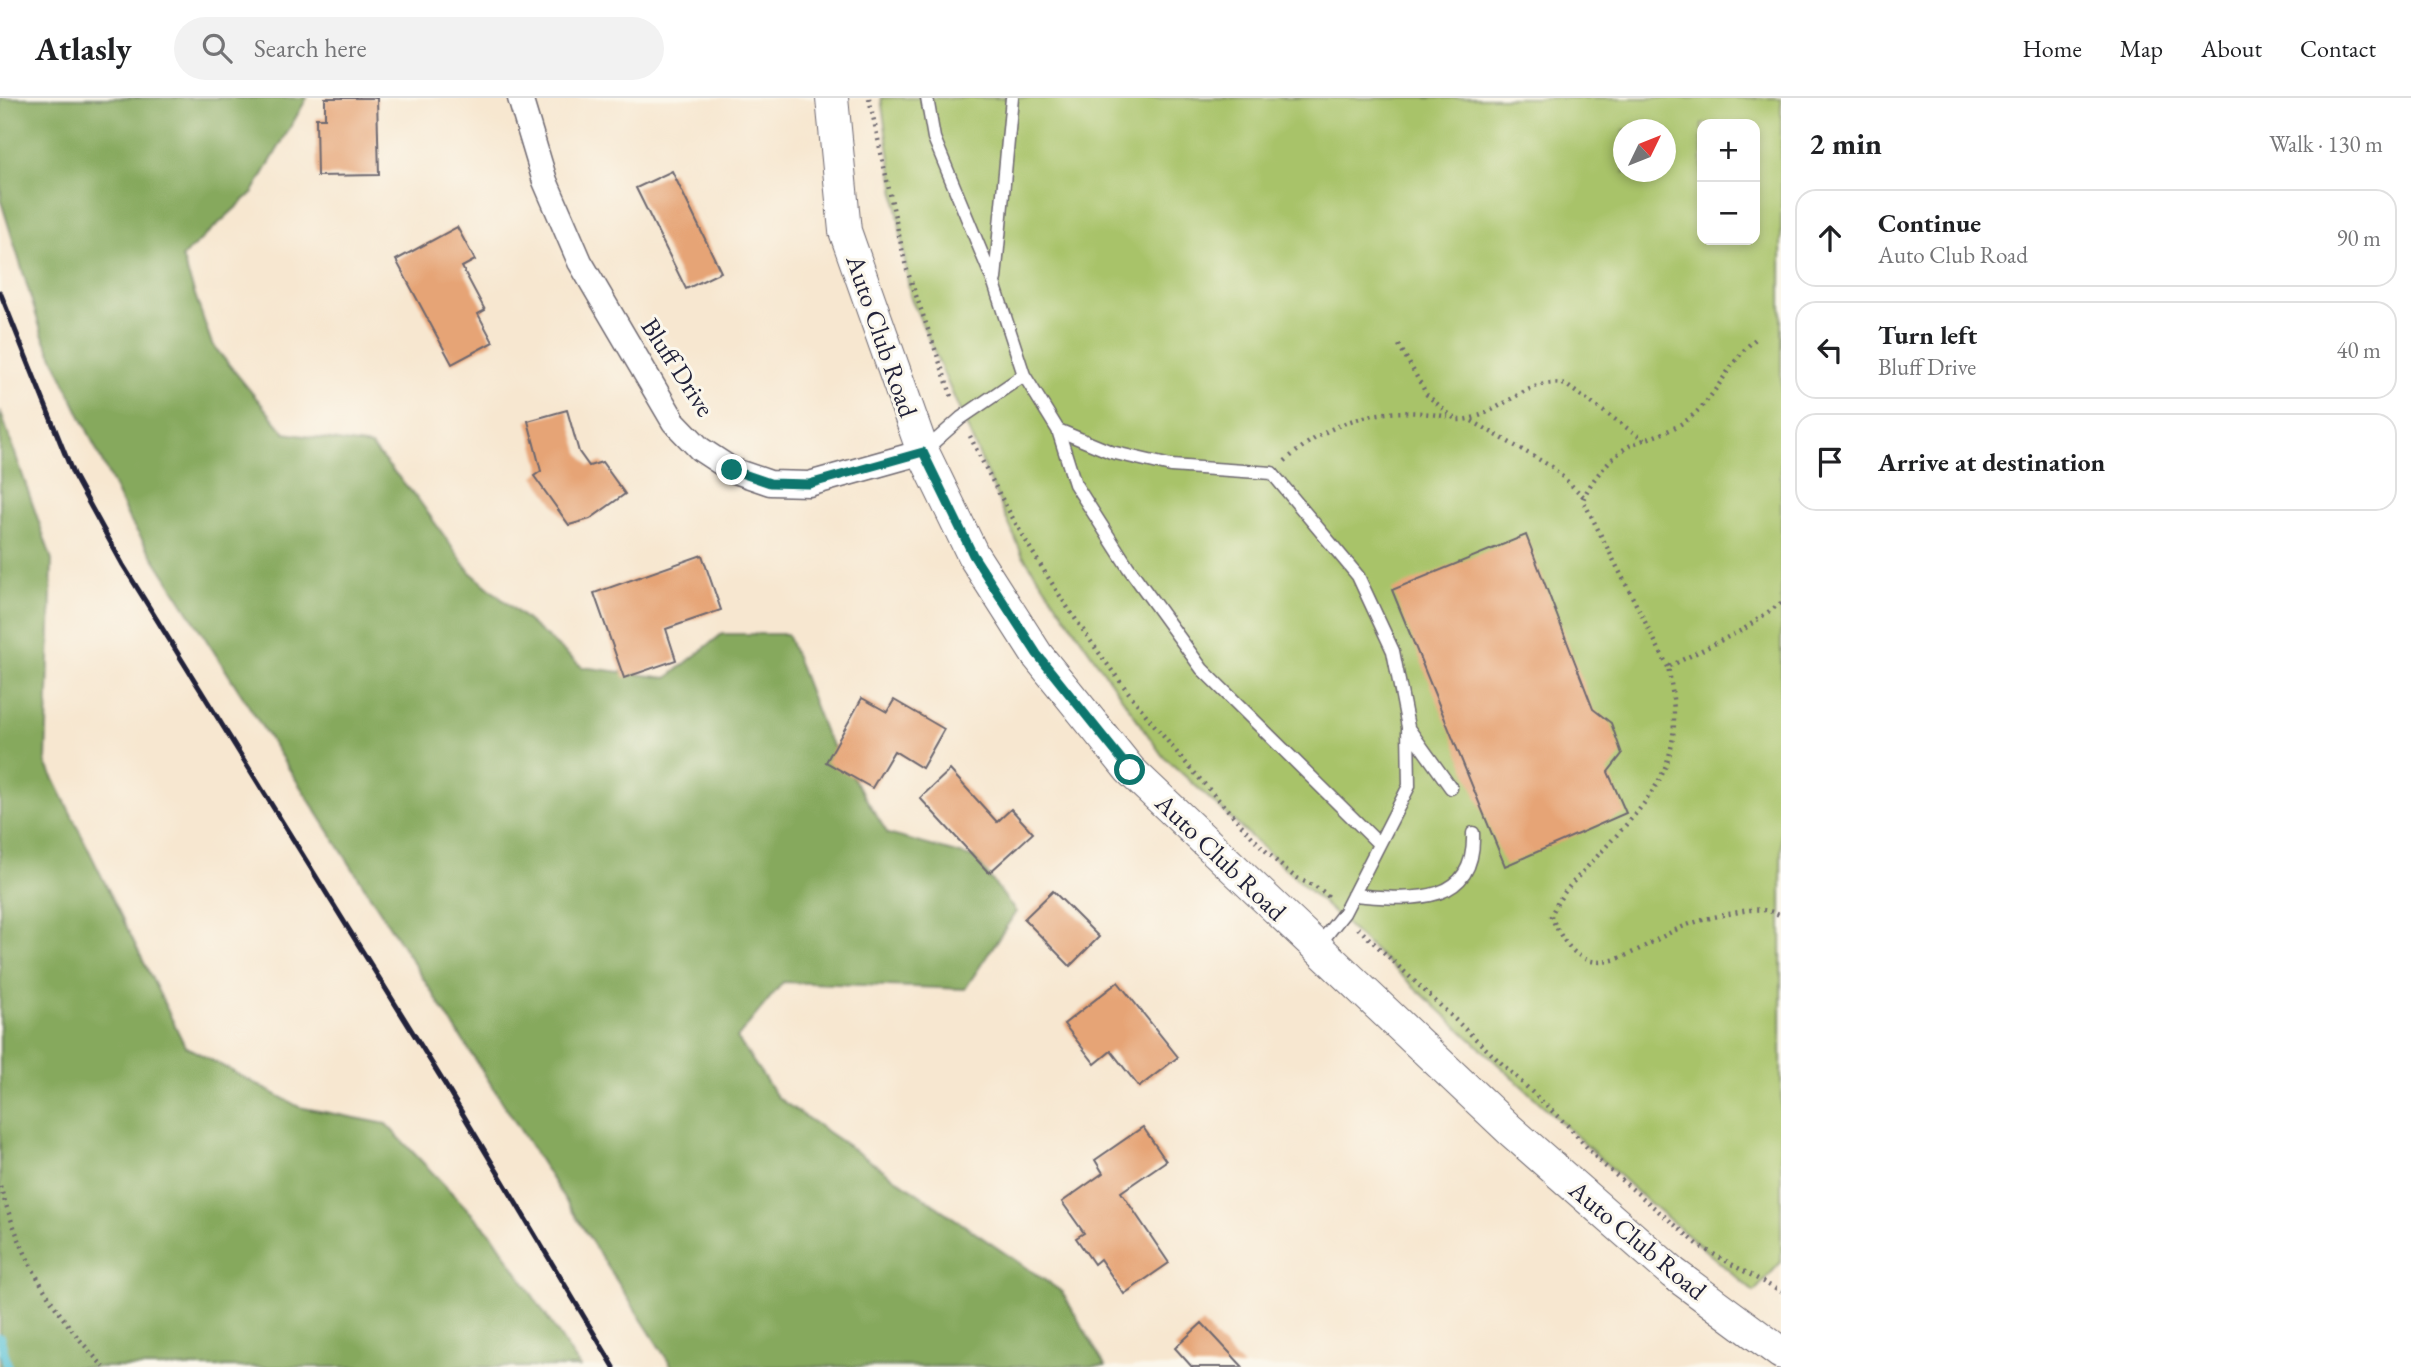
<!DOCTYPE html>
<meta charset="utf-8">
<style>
:root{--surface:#fff;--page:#f2f2f2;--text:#202124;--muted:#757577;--line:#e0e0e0}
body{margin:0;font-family:"EB Garamond",serif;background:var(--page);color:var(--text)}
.controls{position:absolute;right:21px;top:21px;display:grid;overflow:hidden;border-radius:14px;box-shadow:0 4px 10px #0003}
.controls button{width:63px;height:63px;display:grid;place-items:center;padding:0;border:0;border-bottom:2px solid var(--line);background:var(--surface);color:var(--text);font:35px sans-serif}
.compass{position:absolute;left:1613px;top:21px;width:63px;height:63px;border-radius:50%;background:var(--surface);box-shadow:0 4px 10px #0003;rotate:47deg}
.stop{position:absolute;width:21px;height:21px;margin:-16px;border:5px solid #0f766e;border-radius:50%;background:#fff}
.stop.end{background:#0f766e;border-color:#fff;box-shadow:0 2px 7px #0008}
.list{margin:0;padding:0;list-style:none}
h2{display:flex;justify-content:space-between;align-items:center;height:91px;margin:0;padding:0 28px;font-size:30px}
h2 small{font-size:23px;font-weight:400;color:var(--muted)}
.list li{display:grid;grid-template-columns:46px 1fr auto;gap:21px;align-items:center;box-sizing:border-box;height:98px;margin:0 14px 14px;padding:0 14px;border:2px solid var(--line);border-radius:21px}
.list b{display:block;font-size:26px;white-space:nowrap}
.list p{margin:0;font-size:23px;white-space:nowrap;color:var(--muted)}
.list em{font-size:23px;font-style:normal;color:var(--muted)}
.icon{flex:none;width:38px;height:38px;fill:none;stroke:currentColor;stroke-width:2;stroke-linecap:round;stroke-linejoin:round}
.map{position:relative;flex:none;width:1781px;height:1269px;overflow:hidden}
header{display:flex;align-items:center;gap:42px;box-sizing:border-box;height:98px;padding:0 35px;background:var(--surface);border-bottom:2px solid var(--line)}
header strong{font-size:33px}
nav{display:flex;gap:38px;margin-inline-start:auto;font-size:24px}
.search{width:490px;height:63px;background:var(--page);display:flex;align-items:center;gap:18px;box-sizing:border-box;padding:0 24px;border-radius:38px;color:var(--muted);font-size:26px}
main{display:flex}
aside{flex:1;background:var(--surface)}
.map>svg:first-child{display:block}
.green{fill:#a8c369;stroke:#657252;stroke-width:2;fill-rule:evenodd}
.forest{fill:#86a95d;stroke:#54664c;stroke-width:2}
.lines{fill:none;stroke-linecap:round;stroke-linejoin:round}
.stream{stroke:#5ac2d7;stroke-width:9}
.building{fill:#e6a476}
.service-casing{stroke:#6d676f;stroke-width:15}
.minor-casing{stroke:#6d676f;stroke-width:27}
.tertiary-casing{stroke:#6d676f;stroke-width:34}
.path{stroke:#6d676f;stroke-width:4.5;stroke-dasharray:2 5;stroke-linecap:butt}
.service{stroke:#fff;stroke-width:12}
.minor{stroke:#fff;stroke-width:24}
.tertiary{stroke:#fff;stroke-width:32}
.rail{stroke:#22223b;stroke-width:5}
.route{stroke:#0f766e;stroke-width:9}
.labels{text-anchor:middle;stroke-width:6;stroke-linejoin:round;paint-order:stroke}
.street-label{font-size:26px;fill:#22223b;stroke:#fbf7ec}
</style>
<header>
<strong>Atlasly</strong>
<div class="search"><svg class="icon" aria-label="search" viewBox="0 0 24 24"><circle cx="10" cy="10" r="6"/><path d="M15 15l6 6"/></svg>Search here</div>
<nav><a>Home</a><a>Map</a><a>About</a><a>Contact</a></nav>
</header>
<main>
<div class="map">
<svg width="1781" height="1269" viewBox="0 0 1781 1269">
<rect width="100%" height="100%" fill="#fbf7ec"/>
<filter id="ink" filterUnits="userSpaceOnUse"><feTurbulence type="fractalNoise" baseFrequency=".0143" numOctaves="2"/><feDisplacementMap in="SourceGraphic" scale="14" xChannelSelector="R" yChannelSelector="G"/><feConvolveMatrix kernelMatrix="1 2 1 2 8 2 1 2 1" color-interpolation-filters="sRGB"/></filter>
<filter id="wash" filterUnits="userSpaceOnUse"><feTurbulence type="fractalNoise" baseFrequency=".00686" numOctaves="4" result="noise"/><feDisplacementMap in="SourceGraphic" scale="28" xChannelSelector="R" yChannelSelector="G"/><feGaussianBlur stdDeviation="1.57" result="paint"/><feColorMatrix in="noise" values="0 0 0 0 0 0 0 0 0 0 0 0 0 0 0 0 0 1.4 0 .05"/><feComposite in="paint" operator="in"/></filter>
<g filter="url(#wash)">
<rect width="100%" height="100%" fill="#f7e7d0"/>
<path class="green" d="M 881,0 L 1781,0 L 1781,1164 L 1754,1194 L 1637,1094 L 1162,657 L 1022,456 L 910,198 ZM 1702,26 L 1755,26 L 1755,142 L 1702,142 ZM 1624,32 L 1666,32 L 1666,74 L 1624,74 Z"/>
<path class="forest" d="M 0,0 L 307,0 L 253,94 L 182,159 L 212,246 L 285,335 L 371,348 L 418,401 L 470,474 L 582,569 L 667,580 L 722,536 L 787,536 L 825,635 L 888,736 L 975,760 L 1016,814 L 965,891 L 783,884 L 737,940 L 778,1000 L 1062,1194 L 1105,1268 L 672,1269 L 129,421 L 42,236 L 1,103 Z
M 0,312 L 52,462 L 46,665 L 185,948 L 299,1009 L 386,1026 L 494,1139 L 580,1269 L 0,1269 Z"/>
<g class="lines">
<path class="stream" d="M 0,1240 L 8,1269"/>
</g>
<g id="blocks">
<path class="building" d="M 325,0 L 377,0 L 379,77 L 317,78 L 316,20 L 325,20 Z
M 672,73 L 721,174 L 686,191 L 636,90 Z
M 457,129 L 475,162 L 462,169 L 485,212 L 478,216 L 493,244 L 452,266 L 396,162 Z
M 567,312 L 579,354 L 589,368 L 602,364 L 625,396 L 590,421 L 569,427 L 534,378 L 541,373 L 528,323 Z
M 1526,437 L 1593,611 L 1611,625 L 1622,656 L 1608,674 L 1626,715 L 1505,768 L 1392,492 Z
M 702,457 L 721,512 L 666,531 L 676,562 L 624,580 L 594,495 Z
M 862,600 L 887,614 L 894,602 L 944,631 L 922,670 L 894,653 L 872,690 L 826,664 Z
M 950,672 L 997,724 L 1011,711 L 1033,735 L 989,775 L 920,700 Z
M 1053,793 L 1099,839 L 1070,868 L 1024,821 Z
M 1118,884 L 1178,959 L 1139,989 L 1111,953 L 1095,966 L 1064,926 Z
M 1143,1029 L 1166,1063 L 1121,1094 L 1169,1165 L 1124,1196 L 1100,1161 L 1094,1166 L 1076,1140 L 1084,1135 L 1062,1104 L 1103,1075 L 1095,1062 Z
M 1202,1225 L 1243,1269 L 1192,1269 L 1175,1250 Z"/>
</g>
</g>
<g filter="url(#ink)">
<use href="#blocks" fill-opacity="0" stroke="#6d676f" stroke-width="2"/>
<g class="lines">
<g class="service-casing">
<path id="service" d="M 927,0 L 934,40 L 994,185 L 1024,277 L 1058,332 L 1111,354 L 1171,368 L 1272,375 L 1358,478 L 1393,553 L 1408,629 L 1409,688 L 1344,815 L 1317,849
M 995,181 L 1012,0
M 1058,332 L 1075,386 L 1128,469 L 1202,571 L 1379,746
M 924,353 L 961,320 L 1024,277
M 1408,630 L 1451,690
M 1353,797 C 1407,801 1476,811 1473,735"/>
</g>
<g class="minor-casing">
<path id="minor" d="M 520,0 L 545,83 L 580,164 L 674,324 L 700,351 L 732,372 L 770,385 L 809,386 L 923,354"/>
</g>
<g class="tertiary-casing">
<path id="tertiary" d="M 832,0 L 845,133 L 923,354 L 973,457 L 1037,557 L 1130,672 L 1510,1032 L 1673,1175 L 1781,1255"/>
</g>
<path class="path" d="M 869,0 L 906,169 L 953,302
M 1399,247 L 1427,297 L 1456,322 C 1497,323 1526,276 1566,287 L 1644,342
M 1472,323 L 1552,369 L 1584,399
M 970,338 C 1033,470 1118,591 1216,699 C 1239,724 1264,754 1290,775 C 1305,787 1313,783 1330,800
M 1285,363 C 1335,319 1385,306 1448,319
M 1781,505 L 1744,531 L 1668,569 C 1689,670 1653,697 1590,766 C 1575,782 1559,797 1551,818 C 1586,899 1628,853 1682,829 C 1699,822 1717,818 1734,815 C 1751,811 1765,809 1781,818
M 1668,569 L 1583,402 C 1590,382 1614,355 1633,346 C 1654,338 1674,333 1692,318 C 1719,295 1730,261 1758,239
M 1358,830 L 1568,1028 L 1599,1063 L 1701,1149 L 1781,1194
M 0,1088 C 22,1161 51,1213 104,1269"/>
<use href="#service" class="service"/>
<use href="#minor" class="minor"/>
<use href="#tertiary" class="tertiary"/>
<path class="rail" d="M 0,194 L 73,376 L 123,467 L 446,988 L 614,1269"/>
</g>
</g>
<g class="lines" filter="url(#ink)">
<path class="route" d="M 732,372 L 770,385 L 809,386 L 923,354 L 973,457 L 1037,556 L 1130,672"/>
</g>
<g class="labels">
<g class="street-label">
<text transform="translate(882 238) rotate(71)" y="9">Auto Club Road</text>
<text transform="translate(678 269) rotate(57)" y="9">Bluff Drive</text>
<text transform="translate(1221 759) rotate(44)" y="9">Auto Club Road</text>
<text transform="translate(1638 1142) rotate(40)" y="9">Auto Club Road</text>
</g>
</g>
</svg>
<div class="controls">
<button>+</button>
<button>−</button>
</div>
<svg class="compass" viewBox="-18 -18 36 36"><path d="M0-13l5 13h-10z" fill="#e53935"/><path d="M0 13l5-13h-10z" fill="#757577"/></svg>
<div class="stop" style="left:1130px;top:672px"></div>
<div class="stop end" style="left:732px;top:372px"></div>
</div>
<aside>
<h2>2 min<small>Walk · 130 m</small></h2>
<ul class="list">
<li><svg class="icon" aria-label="ahead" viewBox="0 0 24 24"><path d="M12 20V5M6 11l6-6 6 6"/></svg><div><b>Continue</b><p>Auto Club Road</p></div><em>90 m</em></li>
<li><svg class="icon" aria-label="left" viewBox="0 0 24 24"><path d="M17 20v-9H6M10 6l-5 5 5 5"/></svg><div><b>Turn left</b><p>Bluff Drive</p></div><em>40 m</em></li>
<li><svg class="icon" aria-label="arrive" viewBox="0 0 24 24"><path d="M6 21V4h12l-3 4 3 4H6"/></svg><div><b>Arrive at destination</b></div></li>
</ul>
</aside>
</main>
